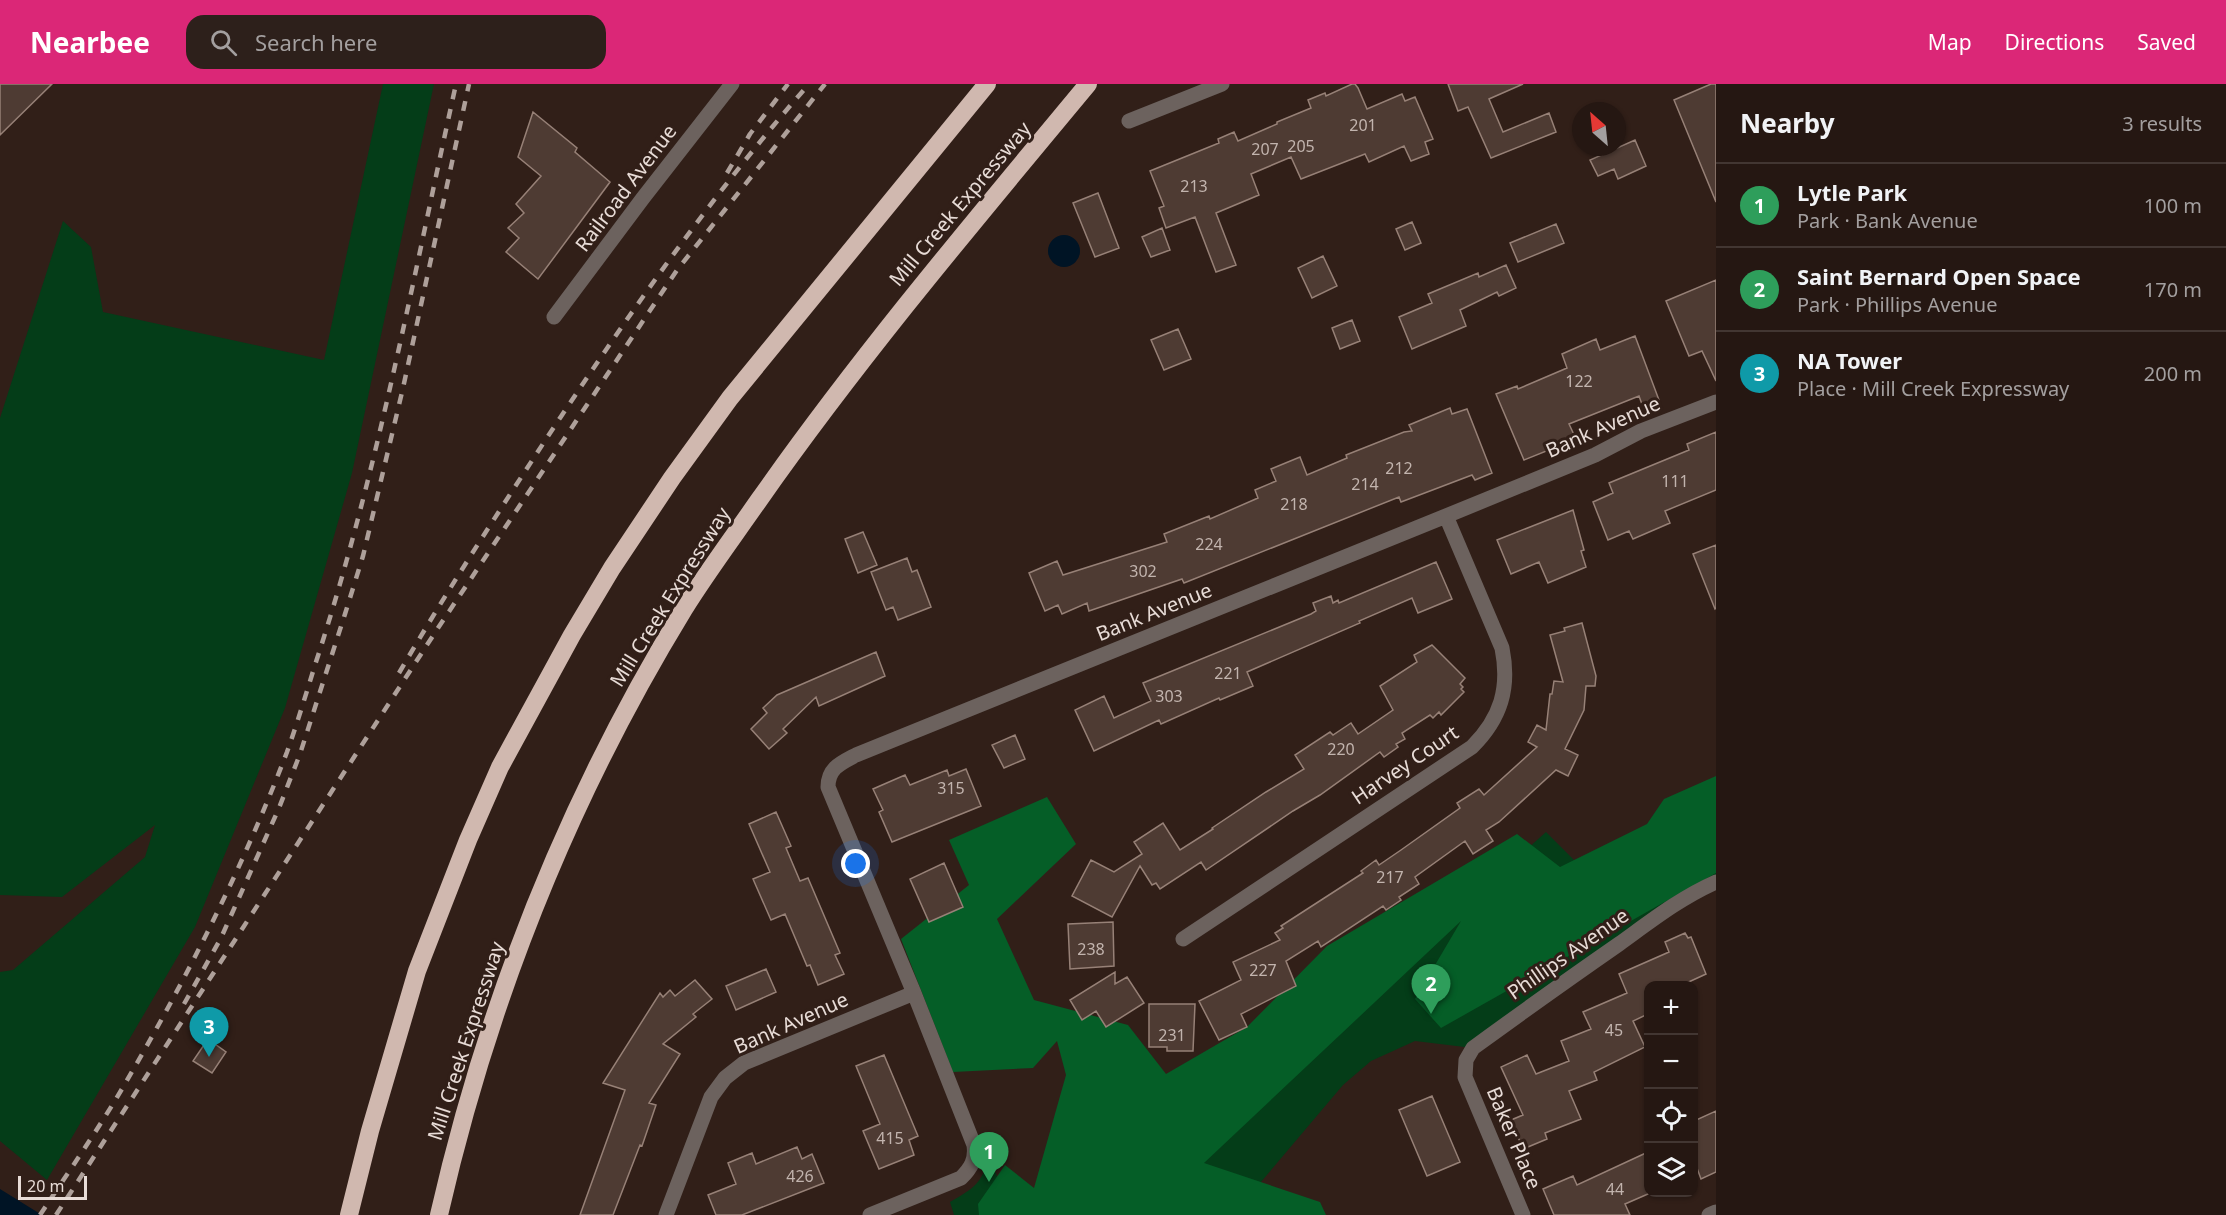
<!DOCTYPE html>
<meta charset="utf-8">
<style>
:root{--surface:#251712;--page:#2d201b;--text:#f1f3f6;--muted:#a39f9f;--line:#423632;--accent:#db2777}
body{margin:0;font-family:"Noto Sans",sans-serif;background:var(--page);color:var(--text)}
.controls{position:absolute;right:18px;bottom:18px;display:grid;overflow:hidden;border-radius:12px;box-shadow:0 2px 4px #0004}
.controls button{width:54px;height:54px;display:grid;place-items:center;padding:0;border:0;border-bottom:2px solid var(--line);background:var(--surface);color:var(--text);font:30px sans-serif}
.compass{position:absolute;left:1572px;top:18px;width:54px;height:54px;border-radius:50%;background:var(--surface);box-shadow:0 2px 4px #0004;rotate:333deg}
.scale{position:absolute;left:18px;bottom:15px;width:69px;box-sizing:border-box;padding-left:6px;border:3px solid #e8dcd7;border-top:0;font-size:16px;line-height:21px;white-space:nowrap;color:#e8dcd7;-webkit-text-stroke:4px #311f18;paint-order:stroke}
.you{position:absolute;left:856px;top:780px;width:21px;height:21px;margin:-15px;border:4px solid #fff;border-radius:50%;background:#1a73e8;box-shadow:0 0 0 9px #1a73e833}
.badge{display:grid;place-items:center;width:39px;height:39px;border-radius:50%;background:var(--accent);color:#fff;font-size:20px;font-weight:700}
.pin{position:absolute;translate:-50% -50px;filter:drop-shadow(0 2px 3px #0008)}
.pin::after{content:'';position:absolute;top:32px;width:21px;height:18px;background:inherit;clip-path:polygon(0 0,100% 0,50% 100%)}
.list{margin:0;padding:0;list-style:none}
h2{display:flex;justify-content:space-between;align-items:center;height:78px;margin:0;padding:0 24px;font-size:26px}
h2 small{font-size:20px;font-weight:400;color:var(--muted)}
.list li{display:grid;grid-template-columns:39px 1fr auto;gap:18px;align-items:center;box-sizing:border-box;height:84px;padding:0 24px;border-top:2px solid var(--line)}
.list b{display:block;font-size:22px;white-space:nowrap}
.list p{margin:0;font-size:20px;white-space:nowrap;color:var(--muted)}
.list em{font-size:20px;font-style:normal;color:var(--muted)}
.icon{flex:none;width:33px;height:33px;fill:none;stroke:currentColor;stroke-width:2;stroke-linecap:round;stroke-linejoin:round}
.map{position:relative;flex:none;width:1716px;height:1131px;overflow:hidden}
header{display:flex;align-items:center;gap:36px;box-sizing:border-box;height:84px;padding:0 30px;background:var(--accent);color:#fff}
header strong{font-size:28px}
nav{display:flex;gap:33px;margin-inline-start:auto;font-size:21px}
.search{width:420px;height:54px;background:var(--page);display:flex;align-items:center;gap:15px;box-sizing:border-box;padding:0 21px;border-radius:18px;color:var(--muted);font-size:22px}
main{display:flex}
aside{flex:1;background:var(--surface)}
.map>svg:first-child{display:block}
.green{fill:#043d18}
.forest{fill:#055e27}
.water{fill:#001425}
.building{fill:#4e3b33;stroke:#978177;stroke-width:1.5}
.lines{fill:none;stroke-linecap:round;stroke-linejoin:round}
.street{stroke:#6c625e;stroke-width:15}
.highway{stroke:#d0b8af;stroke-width:18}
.rail{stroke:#aea09a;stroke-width:4.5;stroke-dasharray:10 10;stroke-linecap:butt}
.labels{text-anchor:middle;stroke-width:6;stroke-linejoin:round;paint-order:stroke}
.number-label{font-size:16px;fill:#c2b4ae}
.street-label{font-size:20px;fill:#e8dcd7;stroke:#311f18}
</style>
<header>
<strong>Nearbee</strong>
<div class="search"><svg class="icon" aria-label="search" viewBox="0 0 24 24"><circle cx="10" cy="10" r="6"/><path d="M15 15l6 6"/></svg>Search here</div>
<nav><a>Map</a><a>Directions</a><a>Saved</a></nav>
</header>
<main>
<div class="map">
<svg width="1716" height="1131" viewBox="0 0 1716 1131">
<rect width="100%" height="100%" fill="#311f18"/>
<path class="green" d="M 383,0 L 434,0 L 352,389 L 285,624 L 195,843 L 47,1096 L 0,1057 L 0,888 L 13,886 L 145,773 L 155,741 L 62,813 L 0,811 L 0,334 L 63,137 L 91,163 L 103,228 L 324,276 Z
M 1716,713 L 1716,798 L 1473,964 L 1415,957 L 1371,977 L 1343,1001 L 1233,1131 L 1117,1131 L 1546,748 L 1577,779 Z
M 989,1072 L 1012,1131 L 954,1131 L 950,1118 C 974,1104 982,1100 989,1072 Z"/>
<path class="forest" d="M 1716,692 L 1716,789 L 1441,944 L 1415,915 L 1461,837 L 1204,1079 L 1320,1118 L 1326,1131 L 979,1131 L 978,1120 L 1005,1081 L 1034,1104 L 1066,991 L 1057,957 L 1033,984 L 953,988 L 901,855 L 969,801 L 949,756 L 1047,713 L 1076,760 L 997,835 L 1034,916 L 1128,941 L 1166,990 L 1247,943 L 1327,862 L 1517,750 L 1560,783 L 1647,740 L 1664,715 Z"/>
<path class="water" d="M1048 167a16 16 0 1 1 32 0a16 16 0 1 1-32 0Z
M 0,1105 L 42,1131 L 0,1131 Z"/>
<path class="building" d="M 0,0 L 52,0 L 0,51 Z
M 1352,0 L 1355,0 L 1358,4 L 1367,25 L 1402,10 L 1405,17 L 1415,13 L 1433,55 L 1425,58 L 1429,70 L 1411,77 L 1404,62 L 1369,78 L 1365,70 L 1301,95 L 1291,73 L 1251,90 L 1259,111 L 1216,129 L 1236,181 L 1216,188 L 1195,133 L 1166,144 L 1159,124 L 1164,122 L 1150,87 L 1219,59 L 1218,55 L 1234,48 L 1238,57 L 1277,40 L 1277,38 L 1311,24 L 1308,16 L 1325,9 L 1326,12 Z
M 1448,0 L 1523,0 L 1489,15 L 1503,48 L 1549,29 L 1556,48 L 1491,74 L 1468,23 L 1458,27 Z
M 1711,0 L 1716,0 L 1716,118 L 1674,16 Z
M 533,28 L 577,64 L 575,68 L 610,98 L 538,195 L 506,168 L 519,154 L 508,144 L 524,129 L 516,120 L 541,92 L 518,73 Z
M 1635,56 L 1646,82 L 1618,95 L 1614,85 L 1598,92 L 1590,76 Z
M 1098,109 L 1119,164 L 1095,173 L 1073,119 Z
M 1412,138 L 1421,159 L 1405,166 L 1396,145 Z
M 1556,140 L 1564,159 L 1518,178 L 1510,159 Z
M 1162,144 L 1170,166 L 1151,173 L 1142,153 Z
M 1323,172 L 1337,202 L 1312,214 L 1298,184 Z
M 1506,181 L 1516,204 L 1499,212 L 1497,208 L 1460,226 L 1466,242 L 1412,265 L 1399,233 L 1432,219 L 1428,210 L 1478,189 L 1479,193 Z
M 1716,196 L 1716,297 L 1702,267 L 1689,272 L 1666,217 Z
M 1352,236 L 1360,257 L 1340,265 L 1332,244 Z
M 1178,245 L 1191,275 L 1164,286 L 1151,256 Z
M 1635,252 L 1659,316 L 1643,323 L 1639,312 L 1569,340 L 1576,355 L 1524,376 L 1496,310 L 1517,302 L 1518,305 L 1567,284 L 1562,270 L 1596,255 L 1600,266 Z
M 1450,324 L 1452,330 L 1467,325 L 1492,389 L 1475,396 L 1472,391 L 1401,418 L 1399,413 L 1184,499 L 1182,495 L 1089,527 L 1087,519 L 1062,530 L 1058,521 L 1045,527 L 1029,489 L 1057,477 L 1063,491 L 1167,458 L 1164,450 L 1209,432 L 1210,435 L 1258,414 L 1255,406 L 1276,397 L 1271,385 L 1300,373 L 1307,391 L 1347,374 L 1346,371 L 1404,348 L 1412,347 L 1409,341 Z
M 1716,348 L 1716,406 L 1665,427 L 1670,439 L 1633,455 L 1629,447 L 1608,456 L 1593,418 L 1613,409 L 1609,399 L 1689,366 L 1687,360 Z
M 1573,426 L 1584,466 L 1581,467 L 1586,483 L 1548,499 L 1539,478 L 1511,490 L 1497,456 Z
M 863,448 L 877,481 L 858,489 L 845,455 Z
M 1716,461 L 1716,524 L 1715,525 L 1693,470 Z
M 907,474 L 912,488 L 917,486 L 931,523 L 898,536 L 893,523 L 886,526 L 871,488 Z
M 1436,478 L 1452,515 L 1418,529 L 1412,514 L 1359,537 L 1360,539 L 1247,588 L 1253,602 L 1220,616 L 1219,614 L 1161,640 L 1159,636 L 1094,667 L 1075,626 L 1104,612 L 1114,634 L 1151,617 L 1143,599 L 1311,530 L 1316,527 L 1313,519 L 1331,512 L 1333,519 L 1338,516 L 1339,519 Z
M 1582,539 L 1596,592 L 1595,602 L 1586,602 L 1584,626 L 1565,665 L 1578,671 L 1568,692 L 1556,686 L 1499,738 L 1486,746 L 1493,757 L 1473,770 L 1465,757 L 1415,793 L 1419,800 L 1399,813 L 1401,816 L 1386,826 L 1383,822 L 1321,863 L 1318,857 L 1286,877 L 1296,902 L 1241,930 L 1247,943 L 1219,956 L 1199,917 L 1241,896 L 1233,878 L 1280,856 L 1275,849 L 1283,844 L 1281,842 L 1363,789 L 1361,787 L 1376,776 L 1379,781 L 1401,766 L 1460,724 L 1457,719 L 1479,705 L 1484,711 L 1537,663 L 1528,658 L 1537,641 L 1546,646 L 1550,610 L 1552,610 L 1554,597 L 1563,598 L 1550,551 L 1565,547 L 1564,544 Z
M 1432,561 L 1465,594 L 1460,600 L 1463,603 L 1461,605 L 1464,608 L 1441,631 L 1439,628 L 1433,634 L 1430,631 L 1402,649 L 1405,655 L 1396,660 L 1398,663 L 1384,673 L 1380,668 L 1320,711 L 1293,727 L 1206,786 L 1201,778 L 1160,805 L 1156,799 L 1152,801 L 1140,782 L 1112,833 L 1072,812 L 1091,776 L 1114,788 L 1142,770 L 1134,758 L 1163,739 L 1180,766 L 1213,745 L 1212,744 L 1266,708 L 1304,685 L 1295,671 L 1330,648 L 1333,651 L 1351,639 L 1358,650 L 1393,626 L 1380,602 L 1417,578 L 1414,571 Z
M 876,568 L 885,592 L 819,622 L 816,613 L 783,645 L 787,649 L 769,665 L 751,645 L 767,629 L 763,624 L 777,611 Z
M 1015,651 L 1025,675 L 1004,684 L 992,661 Z
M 966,685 L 981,722 L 892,758 L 879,728 L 883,726 L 873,705 L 905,691 L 910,701 L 947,686 L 949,692 Z
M 776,728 L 791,762 L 786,764 L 800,797 L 808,794 L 840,869 L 835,871 L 844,890 L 818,901 L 810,881 L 807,882 L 785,830 L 771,836 L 753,795 L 770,788 L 749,740 Z
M 944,779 L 963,823 L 929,838 L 910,795 Z
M 1113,838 L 1114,882 L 1070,885 L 1068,840 Z
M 1685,849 L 1688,854 L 1691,853 L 1706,890 L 1680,902 L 1648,902 L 1648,930 L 1633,937 L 1645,963 L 1594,988 L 1597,996 L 1569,1007 L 1581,1035 L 1545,1049 L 1547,1055 L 1523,1065 L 1511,1036 L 1523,1031 L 1501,983 L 1527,971 L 1536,990 L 1569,977 L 1561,957 L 1591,945 L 1583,928 L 1627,909 L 1619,890 L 1669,868 L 1665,858 Z
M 766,885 L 776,908 L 736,926 L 726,902 Z
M 1115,888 L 1115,900 L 1127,893 L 1144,919 L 1106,943 L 1096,927 L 1082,936 L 1070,916 Z
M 695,896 L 712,915 L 693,930 L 696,933 L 663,960 L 680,970 L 649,1019 L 656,1021 L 642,1062 L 640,1061 L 613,1131 L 580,1131 L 625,1006 L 603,999 L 660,909 L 663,913 L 670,906 L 675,912 Z
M 1149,920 L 1195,920 L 1193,967 L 1167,967 L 1167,963 L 1149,963 Z
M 208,955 L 226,968 L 212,989 L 193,977 Z
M 884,971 L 918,1052 L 909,1056 L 914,1071 L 879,1085 L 863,1047 L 880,1040 L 856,982 Z
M 1432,1012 L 1460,1078 L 1427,1092 L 1399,1026 Z
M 1716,1027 L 1716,1088 L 1701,1095 L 1694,1076 L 1694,1037 Z
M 797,1063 L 802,1075 L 812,1070 L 824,1099 L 742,1131 L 716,1131 L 708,1111 L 736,1100 L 728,1079 L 752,1069 L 756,1080 Z
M 1648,1068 L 1648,1110 L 1625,1120 L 1630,1131 L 1554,1131 L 1543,1105 L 1573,1092 L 1577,1101 Z"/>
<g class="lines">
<path class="street" d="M 1129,37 L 1222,0
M 554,233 L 643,114 L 732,0
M 1183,855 L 1472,663 C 1501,634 1510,604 1502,564 L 1446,432
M 914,909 L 828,703 C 828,684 841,679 856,671 L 1446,432 L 1595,371 L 1641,347 L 1716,318
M 666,1131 L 711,1013 L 725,994 L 744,979 L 914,909 L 974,1061 C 976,1076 971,1084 961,1094 L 870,1131
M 1523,1131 L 1465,993 L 1466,976 L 1473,964 C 1521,929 1570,894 1619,860 C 1651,837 1680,814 1716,798
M 1709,1131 L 1716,1128"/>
<path class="highway" d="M 349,1131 L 370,1047 L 417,887 L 468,756 L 500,683 L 572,551 L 612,484 L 672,394 L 730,314 L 987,0
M 439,1131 C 488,916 569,713 684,525 C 707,488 734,452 759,416 C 861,271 975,136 1088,0"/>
<path class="rail" d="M 727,89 L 750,50 L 788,0
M 399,589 C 448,505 501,424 554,343 C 633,224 715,107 809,0
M 184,920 L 221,854 L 279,724 L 300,670 L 345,530 L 363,472 L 403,304 L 469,0
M 40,1131 C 69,1087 100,1043 126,998 C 188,892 243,783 287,668 C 297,640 306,610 315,581 C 377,392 413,194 456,0
M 56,1131 L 438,544 L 677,186 L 825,0"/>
</g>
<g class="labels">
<g class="number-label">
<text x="1363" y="47">201</text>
<text x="1301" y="68">205</text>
<text x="1265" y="71">207</text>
<text x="1194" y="108">213</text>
<text x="1579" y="303">122</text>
<text x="1399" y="390">212</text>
<text x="1675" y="403">111</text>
<text x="1365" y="406">214</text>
<text x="1294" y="426">218</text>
<text x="1209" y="466">224</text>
<text x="1143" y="493">302</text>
<text x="1228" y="595">221</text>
<text x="1169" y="618">303</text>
<text x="1341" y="671">220</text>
<text x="951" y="710">315</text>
<text x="1390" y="799">217</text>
<text x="1091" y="871">238</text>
<text x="1263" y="892">227</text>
<text x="1614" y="952">45</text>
<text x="1172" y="957">231</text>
<text x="890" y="1060">415</text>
<text x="800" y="1098">426</text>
<text x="1615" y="1111">44</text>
</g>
<g class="street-label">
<text transform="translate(626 104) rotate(-53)" y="7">Railroad Avenue</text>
<text transform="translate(960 120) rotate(-50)" y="7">Mill Creek Expressway</text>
<text transform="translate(1603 343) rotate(-24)" y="7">Bank Avenue</text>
<text transform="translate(670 513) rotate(-58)" y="7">Mill Creek Expressway</text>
<text transform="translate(1154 528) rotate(-22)" y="7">Bank Avenue</text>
<text transform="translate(1405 681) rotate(-34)" y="7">Harvey Court</text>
<text transform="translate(1568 870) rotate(-35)" y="7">Phillips Avenue</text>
<text transform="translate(791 939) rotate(-24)" y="7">Bank Avenue</text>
<text transform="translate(466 957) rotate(-72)" y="7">Mill Creek Expressway</text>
<text transform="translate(1514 1054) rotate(67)" y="7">Baker Place</text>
</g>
</g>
</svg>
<div class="controls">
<button>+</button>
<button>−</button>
<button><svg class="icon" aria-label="locate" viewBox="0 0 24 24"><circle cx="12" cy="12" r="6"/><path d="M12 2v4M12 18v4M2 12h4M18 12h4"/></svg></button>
<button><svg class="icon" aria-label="layers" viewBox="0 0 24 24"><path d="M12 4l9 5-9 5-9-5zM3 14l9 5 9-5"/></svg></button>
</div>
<svg class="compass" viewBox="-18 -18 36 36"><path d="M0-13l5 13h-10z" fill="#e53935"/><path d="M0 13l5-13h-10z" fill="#a39f9f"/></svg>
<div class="scale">20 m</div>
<div class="you"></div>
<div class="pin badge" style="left:989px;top:1098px;background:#2e9e5b">1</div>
<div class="pin badge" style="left:1431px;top:930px;background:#2e9e5b">2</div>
<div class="pin badge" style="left:209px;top:973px;background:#0f9aa8">3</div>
</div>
<aside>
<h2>Nearby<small>3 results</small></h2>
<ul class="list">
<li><span class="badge" style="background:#2e9e5b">1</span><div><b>Lytle Park</b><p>Park · Bank Avenue</p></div><em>100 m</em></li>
<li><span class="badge" style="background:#2e9e5b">2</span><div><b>Saint Bernard Open Space</b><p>Park · Phillips Avenue</p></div><em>170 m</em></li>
<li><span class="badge" style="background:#0f9aa8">3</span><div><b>NA Tower</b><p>Place · Mill Creek Expressway</p></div><em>200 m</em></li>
</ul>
</aside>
</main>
